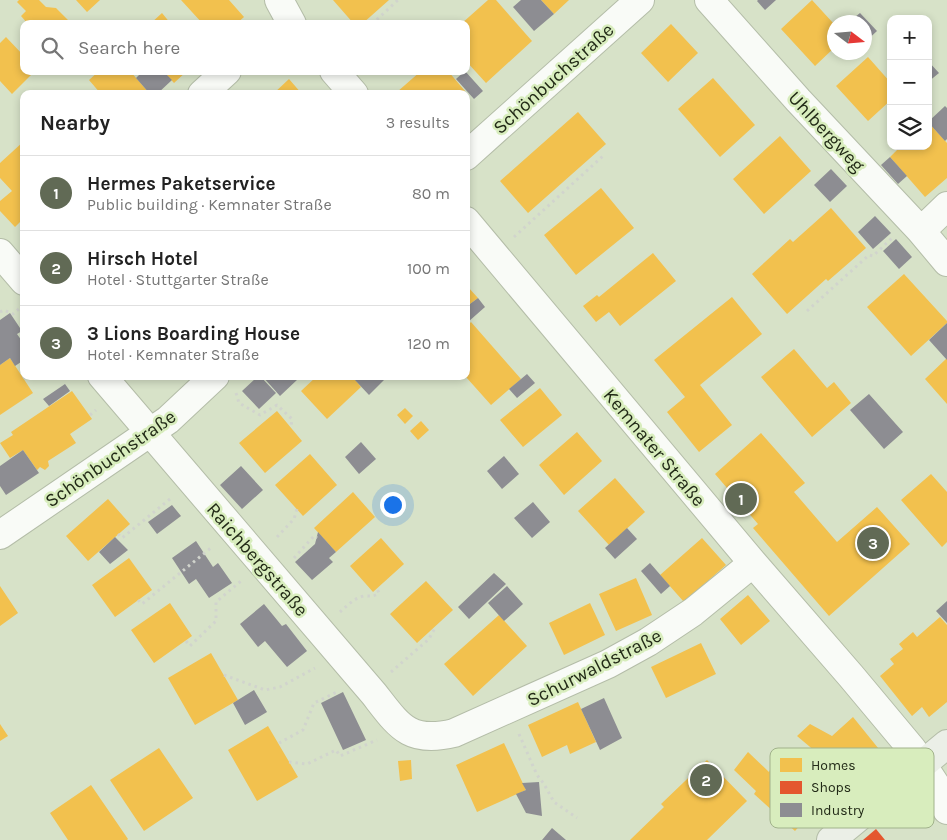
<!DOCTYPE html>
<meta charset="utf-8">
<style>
:root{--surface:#fff;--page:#f6f6f6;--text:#222;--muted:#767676;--line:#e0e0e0;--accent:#616a55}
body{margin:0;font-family:Karla,sans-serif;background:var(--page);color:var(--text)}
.controls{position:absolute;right:15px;top:15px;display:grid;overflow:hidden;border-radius:10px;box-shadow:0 2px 8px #0003}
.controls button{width:45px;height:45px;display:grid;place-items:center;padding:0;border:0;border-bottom:1px solid var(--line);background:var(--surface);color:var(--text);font:25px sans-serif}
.compass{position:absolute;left:827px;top:15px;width:45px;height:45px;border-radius:50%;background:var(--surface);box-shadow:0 2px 8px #0003;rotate:106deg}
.you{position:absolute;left:392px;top:504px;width:18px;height:18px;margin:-12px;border:4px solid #fff;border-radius:50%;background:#1a73e8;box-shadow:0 0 0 8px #1a73e833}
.badge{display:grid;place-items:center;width:32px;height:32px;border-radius:50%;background:var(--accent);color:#fff;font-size:16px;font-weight:700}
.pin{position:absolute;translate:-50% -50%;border:2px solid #fff;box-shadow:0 1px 5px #0006}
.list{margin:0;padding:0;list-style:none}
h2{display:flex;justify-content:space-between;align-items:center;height:65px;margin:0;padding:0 20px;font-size:21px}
h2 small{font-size:16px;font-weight:400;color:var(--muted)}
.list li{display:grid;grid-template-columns:32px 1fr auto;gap:15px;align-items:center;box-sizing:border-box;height:75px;padding:0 20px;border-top:1px solid var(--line)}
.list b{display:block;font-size:19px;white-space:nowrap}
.list p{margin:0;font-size:16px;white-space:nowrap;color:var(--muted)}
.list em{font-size:16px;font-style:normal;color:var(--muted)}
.icon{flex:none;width:28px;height:28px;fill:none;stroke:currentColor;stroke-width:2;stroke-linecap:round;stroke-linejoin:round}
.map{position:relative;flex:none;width:947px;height:840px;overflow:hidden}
.search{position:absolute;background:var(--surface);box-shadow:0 2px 8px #0003;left:20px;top:20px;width:450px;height:55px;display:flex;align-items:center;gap:12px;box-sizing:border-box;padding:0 18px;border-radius:10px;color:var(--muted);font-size:19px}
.panel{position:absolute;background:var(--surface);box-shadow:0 2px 8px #0003;left:20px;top:90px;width:450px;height:290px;border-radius:10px}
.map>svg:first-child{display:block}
.homes{fill:#f2c14e}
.shops{fill:#e4572e}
.industry{fill:#8d8d92}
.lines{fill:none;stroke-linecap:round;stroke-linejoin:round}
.street-casing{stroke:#b4bda8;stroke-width:30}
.secondary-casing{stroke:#b4bda8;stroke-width:30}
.path{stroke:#d1d4cd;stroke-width:3;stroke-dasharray:2.5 4;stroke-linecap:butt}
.street{stroke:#f9fbf7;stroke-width:28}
.secondary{stroke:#ebefe7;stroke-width:28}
.labels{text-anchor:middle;stroke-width:5;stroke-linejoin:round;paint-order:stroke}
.street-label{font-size:19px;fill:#222a17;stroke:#d8edbd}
.key{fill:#d8edbd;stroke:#a1b28b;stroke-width:1}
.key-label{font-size:14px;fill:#222a17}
</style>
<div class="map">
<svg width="947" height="840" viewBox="0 0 947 840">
<rect width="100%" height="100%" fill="#d7e2c8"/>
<path class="homes" d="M 19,0 L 39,0 L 46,7 L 56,8 L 69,21 L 69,24 L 28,24 L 21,16 L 26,11 L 17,2 Z
M 76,0 L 100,0 L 87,12 Z
M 181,0 L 229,0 L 244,17 L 236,24 L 203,24 Z
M 333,0 L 389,0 L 362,24 L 354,24 Z
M 488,0 L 496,0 L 532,41 L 486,83 L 466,61 L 466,24 L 461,24 Z
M 541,0 L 569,0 L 554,14 Z
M 812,0 L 834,24 L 834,48 L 815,66 L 781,29 Z
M 162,13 L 171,24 L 150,24 Z
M 671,24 L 698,53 L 668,82 L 641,53 Z
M 6,37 L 24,56 L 24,71 L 35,71 L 12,94 L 0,81 L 0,43 Z
M 868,57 L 891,83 L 891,100 L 868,121 L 836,86 Z
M 99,71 L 130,71 L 150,94 L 101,94 L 89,80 Z
M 163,71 L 187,71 L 174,83 Z
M 421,71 L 448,71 L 465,91 L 462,94 L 399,94 L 397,92 Z
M 713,78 L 755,125 L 720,157 L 678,109 Z
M 289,79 L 302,94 L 273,94 Z
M 578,112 L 606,144 L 528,213 L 500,181 Z
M 928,122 L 947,143 L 947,178 L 925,197 L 890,157 L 901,146 L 928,146 Z
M 780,136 L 811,171 L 764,214 L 733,179 Z
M 24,141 L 24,218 L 15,227 L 0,211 L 0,201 L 12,191 L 0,178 L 0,163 Z
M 601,188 L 634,228 L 576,275 L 544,235 Z
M 831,208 L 866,248 L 828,281 L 826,279 L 787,314 L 752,274 L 790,239 L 793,242 Z
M 653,253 L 676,281 L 620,326 L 609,312 L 596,322 L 583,306 L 597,295 L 599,297 Z
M 904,274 L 947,321 L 947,323 L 911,356 L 867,307 Z
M 468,287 L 478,298 L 466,307 L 466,288 Z
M 732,297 L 762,334 L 700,385 L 732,425 L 699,452 L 667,412 L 685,397 L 654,360 Z
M 471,322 L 521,379 L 491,405 L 466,377 L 466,327 Z
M 794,349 L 827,388 L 834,382 L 851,403 L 812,437 L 761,377 Z
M 10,358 L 33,393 L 0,415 L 0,365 Z
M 947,358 L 947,404 L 925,379 Z
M 317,376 L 352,376 L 361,387 L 327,419 L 301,391 Z
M 540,388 L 562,415 L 523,447 L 500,420 Z
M 72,391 L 92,419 L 70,434 L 76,443 L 48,461 L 49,466 L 45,470 L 40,467 L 37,470 L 23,450 L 10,458 L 0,443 L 13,435 L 11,432 Z
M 405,408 L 413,416 L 405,424 L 397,415 Z
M 277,411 L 302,441 L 265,473 L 239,443 Z
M 421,421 L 429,430 L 418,440 L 410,431 Z
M 577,432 L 602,461 L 564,495 L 539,465 Z
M 761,433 L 805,483 L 794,492 L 837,542 L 877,507 L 910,544 L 829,616 L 753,528 L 758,524 L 715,474 Z
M 310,454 L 337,485 L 303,516 L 275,485 Z
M 931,474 L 947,492 L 947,542 L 942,547 L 901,500 Z
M 615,478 L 645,512 L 609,545 L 578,511 Z
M 353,492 L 375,517 L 336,552 L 314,528 Z
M 108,499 L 130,524 L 88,561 L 66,536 Z
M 381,538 L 404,564 L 373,592 L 350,566 Z
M 702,538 L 726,565 L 684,602 L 660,575 Z
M 129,558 L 152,590 L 115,617 L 92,585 Z
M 636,578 L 652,615 L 616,631 L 599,594 Z
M 426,581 L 453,610 L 417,643 L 390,614 Z
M 0,586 L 18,613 L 0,626 Z
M 748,595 L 770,621 L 741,645 L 720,619 Z
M 170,603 L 192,636 L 154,663 L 131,630 Z
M 590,603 L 605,635 L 564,655 L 549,623 Z
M 499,615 L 527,646 L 473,696 L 444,664 Z
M 940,617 L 947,625 L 947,702 L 929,717 L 922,707 L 912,716 L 880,676 L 894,664 L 890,659 L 903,649 L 899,644 L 913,632 L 917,637 Z
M 701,643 L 716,674 L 666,698 L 651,667 Z
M 211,653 L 238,700 L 195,725 L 168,678 Z
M 578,702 L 596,742 L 570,754 L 567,745 L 542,757 L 528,725 Z
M 853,717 L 891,764 L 840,810 L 826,796 L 795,831 L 754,794 L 756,791 L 734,770 L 748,752 L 769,772 L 770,770 L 788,784 L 802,768 L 796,763 L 805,752 L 811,757 L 816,752 L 797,736 L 810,724 L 832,736 Z
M 0,724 L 8,736 L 0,741 Z
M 268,726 L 298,777 L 257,801 L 228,750 Z
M 504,743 L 526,790 L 477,812 L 456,765 Z
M 159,748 L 193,798 L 144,831 L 110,780 Z
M 411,760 L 412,779 L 400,781 L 398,761 Z
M 707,760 L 747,801 L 707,840 L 630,840 L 664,807 L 661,804 Z
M 91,785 L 128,839 L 127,840 L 68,840 L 50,813 Z"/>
<path class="shops" d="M 876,829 L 885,840 L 863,840 Z"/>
<path class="industry" d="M 521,0 L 541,0 L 554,14 L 534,31 L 513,7 Z
M 758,0 L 776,0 L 765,10 L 757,1 Z
M 860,13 L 877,31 L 864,43 L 864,22 L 849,22 Z
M 928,61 L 939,73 L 928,82 Z
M 143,71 L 163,71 L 172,80 L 157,94 L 150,94 L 136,78 Z
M 465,71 L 483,91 L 474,99 L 456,79 Z
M 945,106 L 947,108 L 947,139 L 945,141 L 928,122 Z
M 890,157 L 907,176 L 898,184 L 881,165 Z
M 831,169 L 847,186 L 830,202 L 814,185 Z
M 875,216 L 891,233 L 873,249 L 858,232 Z
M 896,239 L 912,257 L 899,269 L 883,251 Z
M 478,298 L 485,307 L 468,322 L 466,307 Z
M 10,313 L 22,331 L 17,334 L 24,344 L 24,360 L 15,366 L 10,358 L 0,365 L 0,320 Z
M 947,323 L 947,360 L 929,340 Z
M 527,374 L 535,383 L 517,398 L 509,389 Z
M 258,376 L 260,376 L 276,393 L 259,409 L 242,391 Z
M 264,376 L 295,376 L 298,379 L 280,396 L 263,377 Z
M 357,376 L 388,376 L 369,395 L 354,379 Z
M 65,384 L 70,391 L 49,406 L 43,399 Z
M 869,394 L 903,432 L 884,449 L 850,410 Z
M 361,442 L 376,459 L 359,474 L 345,457 Z
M 23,450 L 39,473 L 6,495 L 0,486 L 0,466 Z
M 504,456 L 519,474 L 502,489 L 487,471 Z
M 241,466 L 263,490 L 242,509 L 220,485 Z
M 533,502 L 550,522 L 532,538 L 514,518 Z
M 172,505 L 181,516 L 157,534 L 148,522 Z
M 627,528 L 637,539 L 615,559 L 605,548 Z
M 318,532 L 336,552 L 329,558 L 333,562 L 312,580 L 295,562 L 315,544 Z
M 115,537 L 128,550 L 110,564 L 99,552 Z
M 196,541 L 213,567 L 218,563 L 232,583 L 209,598 L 196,579 L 189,584 L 172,558 Z
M 650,563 L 670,586 L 661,594 L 641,571 Z
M 494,573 L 506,584 L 469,619 L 458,607 Z
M 507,586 L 523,604 L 504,621 L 488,603 Z
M 947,601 L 947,623 L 936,611 Z
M 264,604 L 282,626 L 286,624 L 307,651 L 287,667 L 265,641 L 258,647 L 240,624 Z
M 254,690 L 267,712 L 245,725 L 233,703 Z
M 343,692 L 366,740 L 343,750 L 321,703 Z
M 604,698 L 622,738 L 600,750 L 581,709 Z
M 539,782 L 542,816 L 526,813 L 516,794 L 526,790 L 522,783 Z
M 552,828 L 566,840 L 542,840 Z"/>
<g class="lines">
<g class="street-casing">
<path id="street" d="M 279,0 L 292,24
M 709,0 L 798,100 L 921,231 L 947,262
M 334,71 L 354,94
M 202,94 L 227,71
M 466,156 L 640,0
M 466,221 L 753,563 L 851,676 L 912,749 L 937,787 L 947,810
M 921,231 L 947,206
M 0,253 L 24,281
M 102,376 L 374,694 C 399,726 409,744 454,733 L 608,664 L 648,642 L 693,612 L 753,563
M 0,535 L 168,420 L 215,376"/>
</g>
<g class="secondary-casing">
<path id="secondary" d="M 831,840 L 947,744"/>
</g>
<path class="path" d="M 372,24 L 398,0
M 514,237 L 603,156
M 807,311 L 869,255 L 873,256 L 892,238
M 0,312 L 4,310 L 13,314 L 20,308
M 23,378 L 26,376
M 236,393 L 239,403 L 260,415 L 277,405 L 292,419 L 291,427
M 90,415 L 96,410
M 118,534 L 122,538 L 170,499
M 277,537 L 294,519 L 297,509
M 294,558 L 314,536 L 317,538
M 138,600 L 142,604 L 212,547
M 340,612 C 347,606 354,598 364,596 C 371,596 373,597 379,593 L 377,589
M 186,641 L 190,646 L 216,621 L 216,602 L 241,581
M 391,672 L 429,639 L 436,626
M 224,675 L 265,690 L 280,687 L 315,668
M 519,734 L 537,775 L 544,784 L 554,802 L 577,818
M 279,743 L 303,730 L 314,703 L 337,692
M 289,762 L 307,764 L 336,750 L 340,756 L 377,740"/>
<use href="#street" class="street"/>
<use href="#secondary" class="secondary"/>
</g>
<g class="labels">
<g class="street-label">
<text transform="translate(553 78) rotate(-42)" y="7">Schönbuchstraße</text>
<text transform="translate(827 131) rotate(47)" y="7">Uhlbergweg</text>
<text transform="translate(655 447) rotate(50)" y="7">Kemnater Straße</text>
<text transform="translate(110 458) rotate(-35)" y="7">Schönbuchstraße</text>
<text transform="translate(258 559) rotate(49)" y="7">Raichbergstraße</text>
<text transform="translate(594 667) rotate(-27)" y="7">Schurwaldstraße</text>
</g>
</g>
<rect x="770" y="748" width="164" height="80" rx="8" class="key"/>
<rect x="780" y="758" width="22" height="14" fill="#f2c14e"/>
<rect x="780" y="781" width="22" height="13" fill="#e4572e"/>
<rect x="780" y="803" width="22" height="14" fill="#8d8d92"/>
<g class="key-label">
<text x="811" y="770">Homes</text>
<text x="811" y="792">Shops</text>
<text x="811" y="815">Industry</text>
</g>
</svg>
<div class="controls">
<button>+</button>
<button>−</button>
<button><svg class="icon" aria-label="layers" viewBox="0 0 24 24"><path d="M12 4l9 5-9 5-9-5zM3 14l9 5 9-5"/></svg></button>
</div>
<svg class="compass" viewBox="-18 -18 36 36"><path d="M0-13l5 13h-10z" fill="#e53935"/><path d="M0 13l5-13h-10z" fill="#767676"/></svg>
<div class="you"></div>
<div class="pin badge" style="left:741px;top:499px">1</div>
<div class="pin badge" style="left:706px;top:780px">2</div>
<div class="pin badge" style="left:873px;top:543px">3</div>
<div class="search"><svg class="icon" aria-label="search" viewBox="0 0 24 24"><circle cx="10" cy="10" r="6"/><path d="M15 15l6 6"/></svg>Search here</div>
<section class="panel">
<h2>Nearby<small>3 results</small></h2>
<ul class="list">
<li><span class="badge">1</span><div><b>Hermes Paketservice</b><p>Public building · Kemnater Straße</p></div><em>80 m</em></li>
<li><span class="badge">2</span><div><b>Hirsch Hotel</b><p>Hotel · Stuttgarter Straße</p></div><em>100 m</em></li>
<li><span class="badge">3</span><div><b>3 Lions Boarding House</b><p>Hotel · Kemnater Straße</p></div><em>120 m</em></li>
</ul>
</section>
</div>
